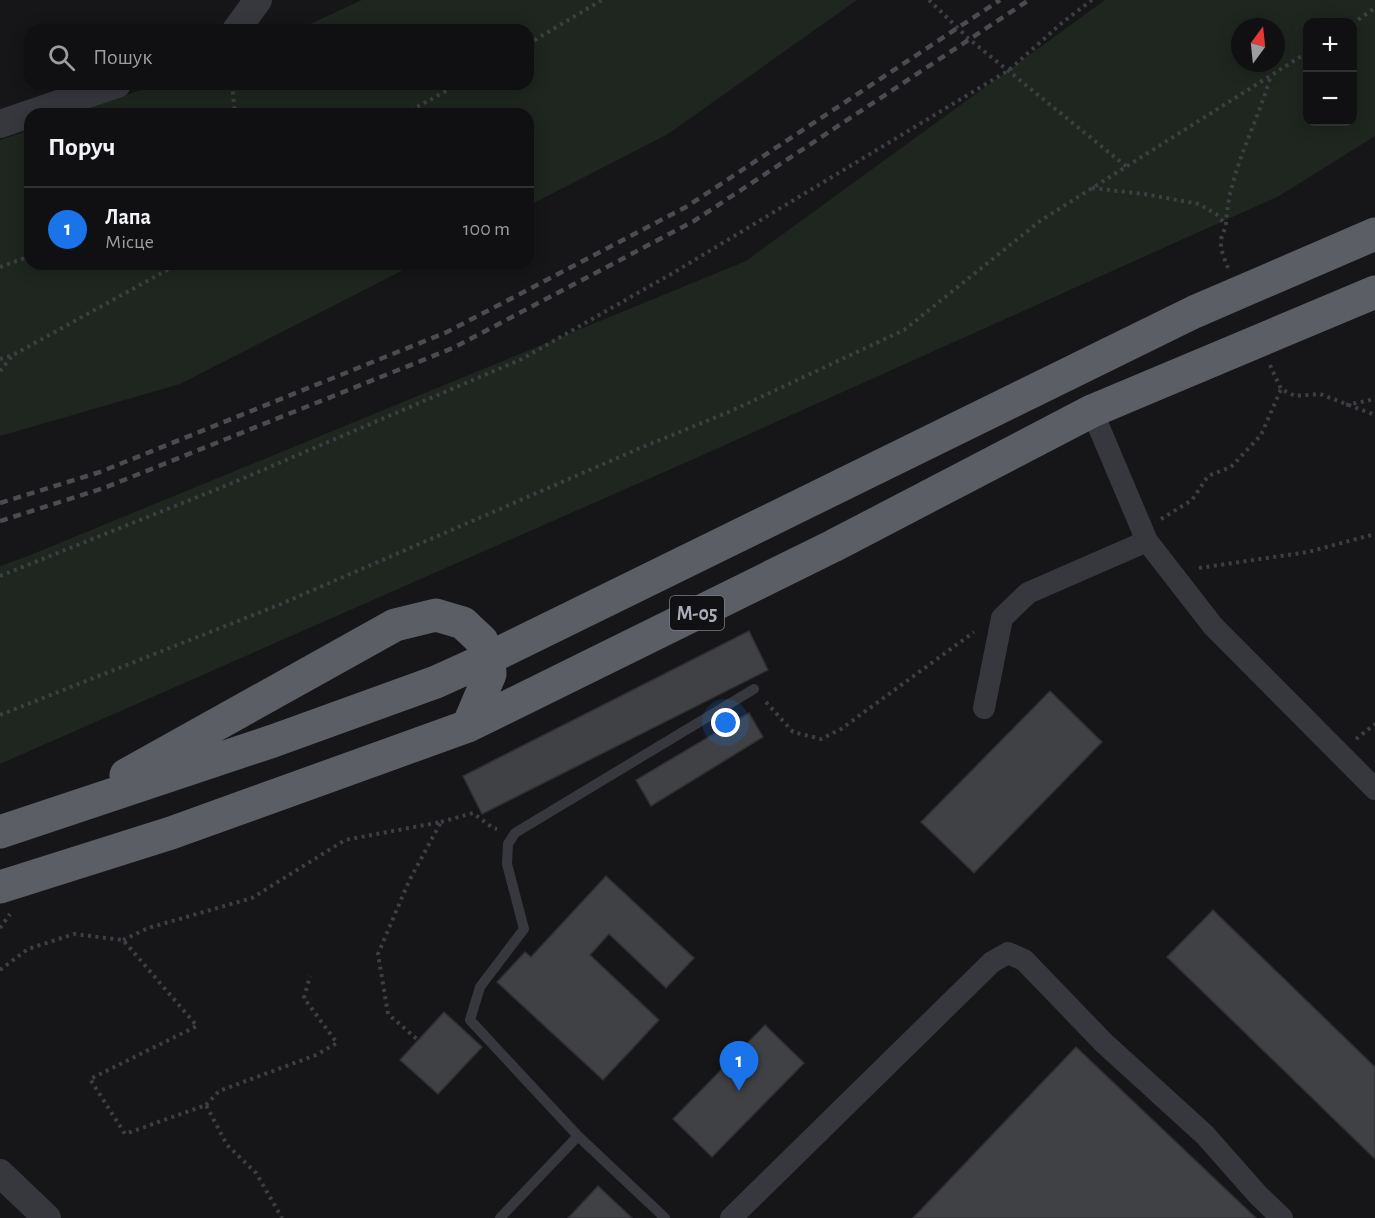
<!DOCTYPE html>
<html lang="uk">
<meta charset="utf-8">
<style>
:root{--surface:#101012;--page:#19191b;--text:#f1f3f6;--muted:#9c9d9f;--line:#303032;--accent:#1a73e8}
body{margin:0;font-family:"Alegreya Sans",sans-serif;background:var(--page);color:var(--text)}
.controls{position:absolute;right:18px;top:18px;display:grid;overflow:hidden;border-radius:12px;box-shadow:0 3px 15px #0003}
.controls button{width:54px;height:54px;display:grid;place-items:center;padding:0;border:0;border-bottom:2px solid var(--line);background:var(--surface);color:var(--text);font:30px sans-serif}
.compass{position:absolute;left:1231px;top:18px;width:54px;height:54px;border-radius:50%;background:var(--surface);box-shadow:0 3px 15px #0003;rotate:15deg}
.you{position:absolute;left:726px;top:723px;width:21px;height:21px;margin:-15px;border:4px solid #fff;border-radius:50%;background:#1a73e8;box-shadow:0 0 0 9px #1a73e833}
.badge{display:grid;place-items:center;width:39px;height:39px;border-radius:50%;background:var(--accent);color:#fff;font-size:20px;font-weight:700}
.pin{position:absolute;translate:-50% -50px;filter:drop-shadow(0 2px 3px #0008)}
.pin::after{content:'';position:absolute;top:32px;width:21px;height:18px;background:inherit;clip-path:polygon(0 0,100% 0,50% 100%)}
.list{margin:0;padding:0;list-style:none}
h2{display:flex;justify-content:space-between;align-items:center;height:78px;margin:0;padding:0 24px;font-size:26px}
h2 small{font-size:20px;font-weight:400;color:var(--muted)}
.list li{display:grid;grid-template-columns:39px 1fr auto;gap:18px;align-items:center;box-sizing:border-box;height:84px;padding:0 24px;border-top:2px solid var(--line)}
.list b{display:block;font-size:22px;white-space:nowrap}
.list p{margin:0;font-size:20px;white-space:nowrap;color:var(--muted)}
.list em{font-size:20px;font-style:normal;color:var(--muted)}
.icon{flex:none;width:33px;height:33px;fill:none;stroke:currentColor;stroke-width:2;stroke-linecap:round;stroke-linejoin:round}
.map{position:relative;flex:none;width:1375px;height:1218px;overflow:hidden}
.search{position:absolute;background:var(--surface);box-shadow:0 3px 15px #0003;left:24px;top:24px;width:510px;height:66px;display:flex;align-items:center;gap:15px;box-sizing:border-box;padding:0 21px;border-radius:18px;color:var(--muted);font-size:22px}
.panel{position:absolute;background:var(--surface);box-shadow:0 3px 15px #0003;left:24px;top:108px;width:510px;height:162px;border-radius:18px}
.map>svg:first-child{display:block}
.green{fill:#1e261f;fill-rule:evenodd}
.building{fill:#404145;stroke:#303034;stroke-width:1.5}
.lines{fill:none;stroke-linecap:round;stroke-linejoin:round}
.path{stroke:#3d3f44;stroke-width:4;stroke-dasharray:3 4.5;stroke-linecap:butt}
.service{stroke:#37383d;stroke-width:10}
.minor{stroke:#37383d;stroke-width:22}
.tertiary{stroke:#37383d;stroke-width:28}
.trunk{stroke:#5b5e65;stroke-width:33}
.rail{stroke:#4a4c52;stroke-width:4.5;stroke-dasharray:8 6;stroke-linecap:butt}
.labels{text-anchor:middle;stroke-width:6;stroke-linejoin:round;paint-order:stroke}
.shield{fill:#111113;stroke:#7b7e86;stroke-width:1.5}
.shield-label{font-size:20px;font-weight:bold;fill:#a8adb8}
</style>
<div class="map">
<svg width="1375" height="1218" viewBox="0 0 1375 1218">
<rect width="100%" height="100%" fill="#161618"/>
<path class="green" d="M 362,0 L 857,0 L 668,134 L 528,206 L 528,114 L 73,114 L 157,84 L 528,84 L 528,30 L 297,30 Z
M 1105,0 L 1375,0 L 1375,136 L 1279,196 L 696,458 L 0,764 L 0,566 L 28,556 L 746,261 ZM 1308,22 L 1352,22 L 1352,122 L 1308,122 ZM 1240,27 L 1276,27 L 1276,63 L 1240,63 Z
M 30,130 L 30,264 L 415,264 L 180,384 L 0,436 L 0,140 Z"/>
<path class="building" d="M 749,631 L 768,670 L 482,814 L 463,776 Z
M 1050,691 L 1102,742 L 974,873 L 921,822 Z
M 749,713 L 763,737 L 651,806 L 636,780 Z
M 606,876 L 694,958 L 666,988 L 609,934 L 590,955 L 659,1020 L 603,1080 L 497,982 L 525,952 L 531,957 Z
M 1213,910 L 1375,1067 L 1375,1159 L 1167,957 Z
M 444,1012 L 482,1047 L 438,1094 L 400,1060 Z
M 765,1025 L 804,1063 L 712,1157 L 673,1119 Z
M 1076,1047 L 1256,1218 L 913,1218 Z
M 598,1186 L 632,1218 L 568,1218 Z"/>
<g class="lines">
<path class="path" d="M 929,0 L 969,39 L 1127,167
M 1352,24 L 1375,8
M 528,44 L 602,0
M 232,84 L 235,114
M 404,114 L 459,84
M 1092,188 L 1144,194 L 1199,204 L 1216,214 L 1226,225
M 0,267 L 30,256
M 1228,268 C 1225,260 1220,250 1221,241 C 1221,235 1226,229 1226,223 C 1229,171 1257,125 1271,75
M 0,359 L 13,355 L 178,264
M 1270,365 L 1281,389
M 0,371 L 12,356
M 1346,405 L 1375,399
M 1161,519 L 1192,500 L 1208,476 L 1231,467 L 1261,435 L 1281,389 L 1295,396 L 1320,394 L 1375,415
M 1199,568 L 1308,552 L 1375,534
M 0,576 L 230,484 L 522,359 L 678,270 L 1009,70 L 1063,22 L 1092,0
M 766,702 L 793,732 L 821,739 L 841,729 L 974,632
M 0,715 L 281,604 L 638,449 L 731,411 L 904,330 L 1040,221 L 1308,52
M 1356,739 L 1375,724
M 441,822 L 473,813 L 493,828 L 497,829
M 0,928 L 10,914
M 123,940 L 148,928 L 252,898 L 345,840 L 441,822 L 409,881 L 378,954 L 388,1014 L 418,1040
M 0,970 L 28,949 L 74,934 L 123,940 L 197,1026 L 90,1079 L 125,1134 L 206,1105 L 227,1145 L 256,1173 L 282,1218
M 206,1105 L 219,1091 L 316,1055 L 337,1043 L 304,998 L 310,976"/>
<path class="service" d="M 500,1218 L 578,1136
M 665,1218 L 578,1136 L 470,1020 L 480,987 L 524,929 L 507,864 L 508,844 L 515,833 L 754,689"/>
<path class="minor" d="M 1092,411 L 1147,541 L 1213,626 L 1375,789
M 984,708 L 1002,618 L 1028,593 L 1147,541
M 731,1218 L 992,962 L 1008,953 L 1024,960 L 1104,1043 L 1205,1135 L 1258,1195 L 1282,1218"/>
<path class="tertiary" d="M 236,30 L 258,0
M 0,124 L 117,84
M 0,1173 L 47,1218"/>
<path class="trunk" d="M 126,775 L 395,625 L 436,615 L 463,623 L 482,641 L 489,658 L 490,674 L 468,726
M 0,832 L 273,741 L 436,682 L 489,658 L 1194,312 L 1375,234
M 0,887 L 171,833 L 468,726 L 833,546 L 1092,411 L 1375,292"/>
<path class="rail" d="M 0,503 L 100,472 L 447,332 L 686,207 L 1000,0
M 0,521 L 104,488 L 453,348 L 694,221 L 1029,0"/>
</g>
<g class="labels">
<rect class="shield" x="670" y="596" width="54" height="34" rx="4.5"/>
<g class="shield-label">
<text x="697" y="620">М-05</text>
</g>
</g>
</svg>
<div class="controls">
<button>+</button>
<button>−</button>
</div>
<svg class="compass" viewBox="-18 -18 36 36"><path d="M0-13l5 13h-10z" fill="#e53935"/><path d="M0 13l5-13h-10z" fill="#9c9d9f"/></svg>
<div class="you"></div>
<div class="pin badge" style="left:739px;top:1091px">1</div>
<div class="search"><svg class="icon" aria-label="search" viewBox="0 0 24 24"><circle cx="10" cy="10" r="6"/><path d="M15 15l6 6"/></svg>Пошук</div>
<section class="panel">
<h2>Поруч<small></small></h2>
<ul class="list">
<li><span class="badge">1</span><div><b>Лапа</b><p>Місце</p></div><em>100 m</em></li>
</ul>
</section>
</div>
